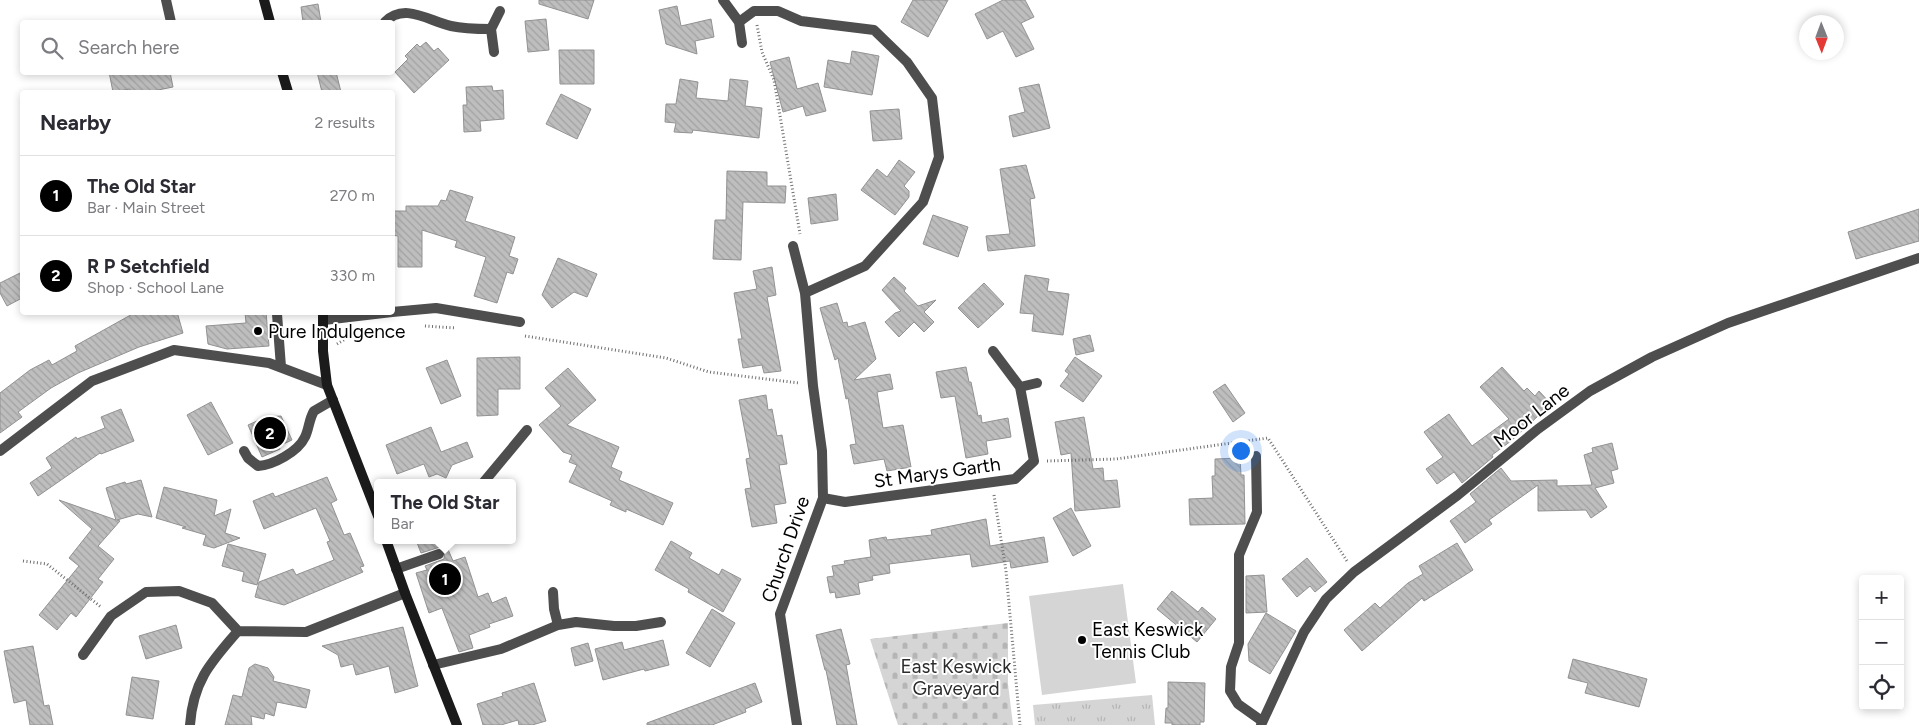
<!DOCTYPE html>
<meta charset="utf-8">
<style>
:root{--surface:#fff;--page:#f7f7f7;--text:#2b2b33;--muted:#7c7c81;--line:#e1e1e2;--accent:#000}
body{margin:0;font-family:Figtree,sans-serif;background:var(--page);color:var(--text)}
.controls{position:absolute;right:15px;bottom:15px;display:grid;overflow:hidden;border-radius:5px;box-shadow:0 2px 8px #0003}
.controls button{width:45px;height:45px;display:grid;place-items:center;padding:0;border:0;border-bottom:1px solid var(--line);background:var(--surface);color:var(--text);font:25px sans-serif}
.compass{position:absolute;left:1799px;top:15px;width:45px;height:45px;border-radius:50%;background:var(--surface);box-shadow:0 2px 8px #0003;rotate:179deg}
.you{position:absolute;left:1240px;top:450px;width:18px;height:18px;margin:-12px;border:4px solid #fff;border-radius:50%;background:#1a73e8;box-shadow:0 0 0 8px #1a73e833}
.badge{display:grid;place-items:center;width:32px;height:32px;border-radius:50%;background:var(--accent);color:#fff;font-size:16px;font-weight:700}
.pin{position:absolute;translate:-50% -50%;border:2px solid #fff;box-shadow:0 1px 5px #0006}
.popup{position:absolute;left:374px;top:479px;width:142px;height:65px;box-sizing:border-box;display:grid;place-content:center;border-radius:5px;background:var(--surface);filter:drop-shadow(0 1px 4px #0005);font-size:16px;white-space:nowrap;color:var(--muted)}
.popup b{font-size:19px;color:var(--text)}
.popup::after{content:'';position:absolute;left:50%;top:100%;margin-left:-10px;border:10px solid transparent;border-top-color:var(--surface)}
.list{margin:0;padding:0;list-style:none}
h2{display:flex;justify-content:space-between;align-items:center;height:65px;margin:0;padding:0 20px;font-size:21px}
h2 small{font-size:16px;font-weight:400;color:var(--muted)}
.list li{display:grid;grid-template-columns:32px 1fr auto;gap:15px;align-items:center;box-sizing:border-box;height:80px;padding:0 20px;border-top:1px solid var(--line)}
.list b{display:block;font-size:19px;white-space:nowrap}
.list p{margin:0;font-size:16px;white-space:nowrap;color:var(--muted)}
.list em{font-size:16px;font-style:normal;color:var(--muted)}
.icon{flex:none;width:28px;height:28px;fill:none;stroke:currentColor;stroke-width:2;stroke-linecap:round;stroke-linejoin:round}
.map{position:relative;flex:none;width:1919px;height:725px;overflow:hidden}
.search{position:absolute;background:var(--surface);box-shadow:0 2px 8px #0003;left:20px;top:20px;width:375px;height:55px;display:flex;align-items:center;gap:12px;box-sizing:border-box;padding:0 18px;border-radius:5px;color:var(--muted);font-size:19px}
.panel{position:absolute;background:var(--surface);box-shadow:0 2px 8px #0003;left:20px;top:90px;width:375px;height:225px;border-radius:5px}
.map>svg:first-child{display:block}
.grass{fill:url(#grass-tufts)}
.cemetery{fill:url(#cemetery-stones)}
.pitch{fill:#d5d5d5}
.building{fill:url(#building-back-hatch);stroke:#929292}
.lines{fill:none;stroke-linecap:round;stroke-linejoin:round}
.path{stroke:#707070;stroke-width:3;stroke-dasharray:1 2.5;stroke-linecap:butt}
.lane{stroke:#4e4e4e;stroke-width:10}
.street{stroke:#4e4e4e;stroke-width:10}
.secondary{stroke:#1b1b1b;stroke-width:10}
.poi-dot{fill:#000;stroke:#fff;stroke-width:2}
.labels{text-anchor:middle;stroke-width:4;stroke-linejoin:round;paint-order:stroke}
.poi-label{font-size:19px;fill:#000;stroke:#fff;text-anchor:start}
.street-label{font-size:19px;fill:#000;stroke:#fff}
.park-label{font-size:19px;fill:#2c2c2c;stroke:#fff}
</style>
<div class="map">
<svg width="1919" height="725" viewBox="0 0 1919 725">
<defs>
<pattern id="grass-tufts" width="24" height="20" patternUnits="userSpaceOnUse" patternTransform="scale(1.25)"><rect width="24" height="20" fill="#d5d5d5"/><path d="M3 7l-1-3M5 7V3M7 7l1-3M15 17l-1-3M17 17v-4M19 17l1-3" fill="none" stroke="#b5b5b5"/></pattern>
<pattern id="cemetery-stones" width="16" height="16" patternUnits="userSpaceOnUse" patternTransform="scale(1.25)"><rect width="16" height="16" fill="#d5d5d5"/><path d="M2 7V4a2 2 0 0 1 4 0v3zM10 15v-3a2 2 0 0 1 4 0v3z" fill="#b5b5b5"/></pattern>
<pattern id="building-back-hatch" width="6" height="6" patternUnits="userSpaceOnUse" patternTransform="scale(1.25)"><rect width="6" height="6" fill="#bebebe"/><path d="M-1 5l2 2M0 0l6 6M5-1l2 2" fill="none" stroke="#a2a2a2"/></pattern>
</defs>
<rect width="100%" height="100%" fill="#fff"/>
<path class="grass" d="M 1152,695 L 1155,725 L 1035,725 L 1033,705 Z"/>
<path class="cemetery" d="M 1008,623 L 1008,684 L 1013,725 L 898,725 L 870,639 Z"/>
<path class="pitch" d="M 1123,584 L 1136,683 L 1042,695 L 1029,596 Z"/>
<path class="building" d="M 539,0 L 594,0 L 588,19 L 539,4 Z
M 913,0 L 948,0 L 928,37 L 901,22 Z
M 1003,0 L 1025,0 L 1034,17 L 1021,23 L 1034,49 L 1016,57 L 1003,31 L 987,39 L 975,14 Z
M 318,4 L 321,22 L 303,22 L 301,7 Z
M 677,6 L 681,26 L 711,19 L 714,37 L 695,41 L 697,54 L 666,44 L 659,10 Z
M 546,19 L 549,50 L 528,52 L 525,21 Z
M 426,42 L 434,51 L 438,48 L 449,60 L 414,93 L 395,72 L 408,59 L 405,56 L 417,44 L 420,47 Z
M 559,50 L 594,50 L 594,84 L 560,84 Z
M 852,51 L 879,56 L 872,95 L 824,87 L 828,60 L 850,64 Z
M 789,57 L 797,89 L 818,83 L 826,111 L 806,116 L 803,106 L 783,112 L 770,62 Z
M 109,72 L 170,72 L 173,87 L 148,92 L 130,92 L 130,89 L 113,92 Z
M 317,72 L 336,72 L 341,92 L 322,92 Z
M 680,79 L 698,82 L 696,98 L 728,101 L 730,79 L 748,81 L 745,106 L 762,108 L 759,138 L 693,130 L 692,133 L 674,132 L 676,123 L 665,122 L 666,104 L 676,104 Z
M 1039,84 L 1050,128 L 1013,137 L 1009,116 L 1025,112 L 1019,88 Z
M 492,86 L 493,91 L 503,90 L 504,119 L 480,121 L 481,131 L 464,132 L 463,105 L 467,105 L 466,87 Z
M 561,94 L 591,109 L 577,139 L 546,124 Z
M 899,109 L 902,139 L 873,141 L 870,111 Z
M 899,160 L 915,172 L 904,186 L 909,191 L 909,197 L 895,215 L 861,190 L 877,169 L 887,177 Z
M 1026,165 L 1035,198 L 1030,199 L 1035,246 L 988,251 L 986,236 L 1010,234 L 1000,169 Z
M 727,171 L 767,172 L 767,186 L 786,186 L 785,203 L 743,202 L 741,260 L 713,259 L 715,220 L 726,220 Z
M 450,190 L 473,197 L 465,221 L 515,237 L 509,256 L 518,259 L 513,274 L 507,272 L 497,303 L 474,296 L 486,257 L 455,247 L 457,241 L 422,230 L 422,267 L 398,267 L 398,236 L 392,235 L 392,211 L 406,211 L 406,206 L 438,206 L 441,200 L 446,201 Z
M 836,194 L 838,220 L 811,224 L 808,198 Z
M 1919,209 L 1919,241 L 1856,259 L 1848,232 Z
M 933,215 L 968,227 L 958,257 L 923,244 Z
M 558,258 L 597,274 L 587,297 L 574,292 L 552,308 L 542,295 Z
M 772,267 L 776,295 L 767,297 L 781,371 L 764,373 L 762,365 L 743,368 L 738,339 L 742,339 L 734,293 L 757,289 L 753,271 Z
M 22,272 L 22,298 L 7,306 L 0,293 L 0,283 Z
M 1025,275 L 1049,279 L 1047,291 L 1069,294 L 1063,335 L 1032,331 L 1034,314 L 1020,313 Z
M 894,277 L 906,288 L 904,291 L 918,306 L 936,300 L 924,312 L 934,322 L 924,332 L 914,322 L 899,337 L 885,322 L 895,313 L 901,311 L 882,290 Z
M 984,283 L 1004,304 L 978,328 L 958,308 Z
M 837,303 L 843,323 L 847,322 L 848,327 L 865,322 L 876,359 L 854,380 L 890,374 L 893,389 L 877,392 L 883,428 L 903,425 L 911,467 L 887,471 L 884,459 L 854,464 L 850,445 L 856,444 L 848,398 L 846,399 L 838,358 L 835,360 L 820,308 Z
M 136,312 L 177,312 L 183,333 L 139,347 L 78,373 L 51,388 L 18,412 L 22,417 L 0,433 L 0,393 L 30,370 L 49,360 L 52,365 L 77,351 L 75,346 Z
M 245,312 L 266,312 L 269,346 L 227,349 L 208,344 L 206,326 L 246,323 Z
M 1090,335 L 1094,351 L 1076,355 L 1073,339 Z
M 520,357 L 520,389 L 498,389 L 498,415 L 477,416 L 477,358 Z
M 1075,357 L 1102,376 L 1083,402 L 1060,386 L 1069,374 L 1065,371 Z
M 447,360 L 461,396 L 441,404 L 426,368 Z
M 966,367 L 969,382 L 971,382 L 978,416 L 981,415 L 982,423 L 1008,418 L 1011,437 L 986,441 L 988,454 L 966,458 L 955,396 L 941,398 L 936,372 Z
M 1502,367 L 1524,391 L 1527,388 L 1535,396 L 1539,391 L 1551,404 L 1511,441 L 1492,455 L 1493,457 L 1462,483 L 1454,472 L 1437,484 L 1426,469 L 1443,457 L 1424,432 L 1449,414 L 1472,446 L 1509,419 L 1480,387 Z
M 568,368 L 596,400 L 567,425 L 619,447 L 611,467 L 622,472 L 619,480 L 673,503 L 663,525 L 626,509 L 626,512 L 610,505 L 612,501 L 569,482 L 577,465 L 569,462 L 572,455 L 563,452 L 539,425 L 561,406 L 545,388 Z
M 1225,384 L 1245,413 L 1233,422 L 1213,392 Z
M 766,395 L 768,410 L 772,409 L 777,436 L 782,435 L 787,464 L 779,465 L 786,503 L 774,505 L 777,523 L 752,527 L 745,489 L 751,488 L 746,459 L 750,458 L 739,400 Z
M 211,402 L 233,443 L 208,455 L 187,415 Z
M 121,409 L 134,441 L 101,454 L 100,453 L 38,496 L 30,483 L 52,468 L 46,458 L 76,437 L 77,439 L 105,428 L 101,417 Z
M 281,416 L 292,440 L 279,446 L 280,449 L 262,457 L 248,425 L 266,417 Z
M 1084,417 L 1093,469 L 1103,468 L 1104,481 L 1117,480 L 1120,507 L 1075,511 L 1071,453 L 1061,455 L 1055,422 Z
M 431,427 L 441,452 L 467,442 L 473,457 L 452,465 L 446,478 L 437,474 L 429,477 L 424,464 L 397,474 L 386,445 Z
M 1612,443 L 1618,469 L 1611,471 L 1614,483 L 1595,488 L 1607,507 L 1591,518 L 1586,510 L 1538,511 L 1538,485 L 1489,520 L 1492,524 L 1465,543 L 1450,521 L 1476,502 L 1470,494 L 1501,468 L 1511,481 L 1557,480 L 1557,486 L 1592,485 L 1584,455 L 1593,452 L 1592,448 Z
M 1240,458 L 1241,475 L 1244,475 L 1245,524 L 1190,525 L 1189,499 L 1213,498 L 1212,476 L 1215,476 L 1215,459 Z
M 327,477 L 337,500 L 331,503 L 344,535 L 350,533 L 364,566 L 360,567 L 363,572 L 284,605 L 255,597 L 259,582 L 293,569 L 296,575 L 334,560 L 327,542 L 330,541 L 316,508 L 264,529 L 253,501 L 273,493 L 275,497 Z
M 141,480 L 152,517 L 138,514 L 117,520 L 120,521 L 98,546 L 114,559 L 98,579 L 103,582 L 76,617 L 71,613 L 57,630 L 39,615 L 79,566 L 69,558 L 92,529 L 59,500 L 116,520 L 106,488 L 125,482 L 126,484 Z
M 164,487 L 217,500 L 214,516 L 231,509 L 225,533 L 240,538 L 214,548 L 203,545 L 206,535 L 182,528 L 186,527 L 156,518 Z
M 1071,508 L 1091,546 L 1073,556 L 1053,518 Z
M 986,519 L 990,546 L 1044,537 L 1048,562 L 1011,568 L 1010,561 L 972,567 L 970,554 L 889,564 L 890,573 L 872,576 L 873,580 L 858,583 L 860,594 L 836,598 L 835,592 L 830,593 L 827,577 L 834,576 L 832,566 L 845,564 L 844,561 L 871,557 L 869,540 L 886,537 L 887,540 L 932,535 L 931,530 Z
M 416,540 L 444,540 L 453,561 L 465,557 L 478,597 L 488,593 L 492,603 L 506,597 L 513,616 L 489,624 L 490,627 L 469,635 L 473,648 L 459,652 L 442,608 L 429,613 L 416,573 L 427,570 L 425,566 L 444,559 L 445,551 L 440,547 L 421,553 Z
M 671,541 L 692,553 L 689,558 L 719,575 L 722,569 L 741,579 L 723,612 L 688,592 L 689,589 L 655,570 Z
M 1457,543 L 1473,570 L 1424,601 L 1422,598 L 1362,651 L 1344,630 L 1375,603 L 1380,608 L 1408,583 L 1423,574 L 1419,566 Z
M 228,544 L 266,554 L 257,585 L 242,581 L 244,572 L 222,566 Z
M 1307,558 L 1327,582 L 1315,592 L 1310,586 L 1297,597 L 1282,579 Z
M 1264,575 L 1267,612 L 1246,613 L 1246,576 Z
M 1172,591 L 1198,612 L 1202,607 L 1216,619 L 1197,642 L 1157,609 Z
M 712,609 L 735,623 L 710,667 L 686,653 Z
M 1266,613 L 1296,631 L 1270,674 L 1249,661 L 1248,644 Z
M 176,625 L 182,648 L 146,659 L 139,636 Z
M 403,627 L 418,686 L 395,693 L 389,666 L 356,675 L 353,664 L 341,667 L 338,655 L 322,646 Z
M 841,629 L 850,664 L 846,665 L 857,725 L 837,725 L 826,670 L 825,670 L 816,635 Z
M 663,640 L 669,665 L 645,671 L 644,669 L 603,680 L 595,649 L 622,642 L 624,650 Z
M 588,643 L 593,661 L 575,666 L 571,648 Z
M 33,646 L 44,706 L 49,705 L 53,725 L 30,725 L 26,700 L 14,703 L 4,651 Z
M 1573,659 L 1647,679 L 1639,707 L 1585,693 L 1588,683 L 1568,678 Z
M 255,664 L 268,668 L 274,677 L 273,681 L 310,690 L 306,708 L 277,702 L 274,716 L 265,713 L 264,719 L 251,716 L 252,725 L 225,725 L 233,695 L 242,697 L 249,668 Z
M 132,677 L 159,681 L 153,719 L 126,715 Z
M 1168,682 L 1205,683 L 1204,722 L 1200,722 L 1200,725 L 1172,725 L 1172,723 L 1165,723 L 1166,708 L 1168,708 Z
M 534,683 L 546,721 L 532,725 L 519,725 L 518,720 L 501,725 L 483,725 L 477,704 L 503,696 L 502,693 Z
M 755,683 L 762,702 L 745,709 L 746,712 L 712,725 L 647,725 L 647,723 Z"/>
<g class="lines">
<path class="path" d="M 757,25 L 762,52 L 774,80 L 800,234
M 425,326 L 456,328
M 525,336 L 666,358 L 709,372 L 799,383
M 337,344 L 357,332
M 1047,461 L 1116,459 L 1268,438 L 1347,561
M 994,495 L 1006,571 L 1020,725
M 23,561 L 47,564 L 101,607"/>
<path class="lane" d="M 166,0 L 171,22
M 392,312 L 436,308 L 520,322
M 277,314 L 281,367
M 324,320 L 392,312
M 244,451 L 248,458 L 258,466 C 273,465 298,452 305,437 C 309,429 309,419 314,411 L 333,400
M 1256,456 L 1257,512 L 1239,555 L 1239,643 L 1231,667 L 1230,691 L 1238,704 L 1262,721
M 483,483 L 527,430
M 396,569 L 439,554"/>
<path class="street" d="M 723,0 L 739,22 L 742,43
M 385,22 C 404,2 429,21 451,26 C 464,29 478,29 491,29
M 739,22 L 754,11 L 778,11 L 801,21 L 874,30 L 907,62 L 932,98 L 939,157 L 923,202 L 865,266 L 805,293
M 494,52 L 491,29 L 500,11
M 793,246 L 805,293 L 813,386 L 822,451 L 823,498 L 780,614 L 797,725
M 1020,387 L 1037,383
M 0,451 L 92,381 L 174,350 L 269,363 L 327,385
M 823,498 L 845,502 L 1015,479 L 1034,461 L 1020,387 L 993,351
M 553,592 L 554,609 L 558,625
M 83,655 L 111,616 L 146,592 L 179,591 L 212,603 L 238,631
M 433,665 L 501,649 L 558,625 L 576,622 L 614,626 L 636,626 L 661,622
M 190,725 C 193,681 211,662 238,631 L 306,632 L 405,593
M 1261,725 L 1304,632 L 1326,599 L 1354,572 L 1458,495 L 1538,429 L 1590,391 L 1652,357 L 1728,323 L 1919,258"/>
<path class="secondary" d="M 264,0 L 270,22
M 282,72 L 288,92
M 323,312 L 323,351 L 327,385 L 378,516
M 386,540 L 405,593 L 457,725"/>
</g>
<g class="poi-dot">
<circle cx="258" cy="331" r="5"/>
<circle cx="1082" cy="640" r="5"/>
</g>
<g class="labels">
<g class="poi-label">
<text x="268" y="338">Pure Indulgence</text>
<text x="1092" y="636">East Keswick<tspan x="1092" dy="22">Tennis Club</tspan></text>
</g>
<g class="street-label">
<text transform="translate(1531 415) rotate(-38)" y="7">Moor Lane</text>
<text transform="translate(937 472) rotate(-8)" y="7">St Marys Garth</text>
<text transform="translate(785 549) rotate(-71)" y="7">Church Drive</text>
</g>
<g class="park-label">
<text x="956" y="673">East Keswick<tspan x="956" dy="22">Graveyard</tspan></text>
</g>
</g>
</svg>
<div class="controls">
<button>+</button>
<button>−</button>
<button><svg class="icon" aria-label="locate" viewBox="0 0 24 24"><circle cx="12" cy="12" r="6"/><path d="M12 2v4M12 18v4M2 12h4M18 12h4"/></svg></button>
</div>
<svg class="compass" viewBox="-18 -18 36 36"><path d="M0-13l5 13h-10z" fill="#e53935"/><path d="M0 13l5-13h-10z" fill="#7c7c81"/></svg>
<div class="you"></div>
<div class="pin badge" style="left:445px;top:579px">1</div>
<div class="popup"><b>The Old Star</b>Bar</div>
<div class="pin badge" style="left:270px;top:433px">2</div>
<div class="search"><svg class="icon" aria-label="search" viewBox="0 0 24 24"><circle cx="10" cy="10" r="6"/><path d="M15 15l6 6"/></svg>Search here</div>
<section class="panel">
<h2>Nearby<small>2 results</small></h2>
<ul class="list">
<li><span class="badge">1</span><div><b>The Old Star</b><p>Bar · Main Street</p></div><em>270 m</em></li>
<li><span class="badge">2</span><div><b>R P Setchfield</b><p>Shop · School Lane</p></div><em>330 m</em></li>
</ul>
</section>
</div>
